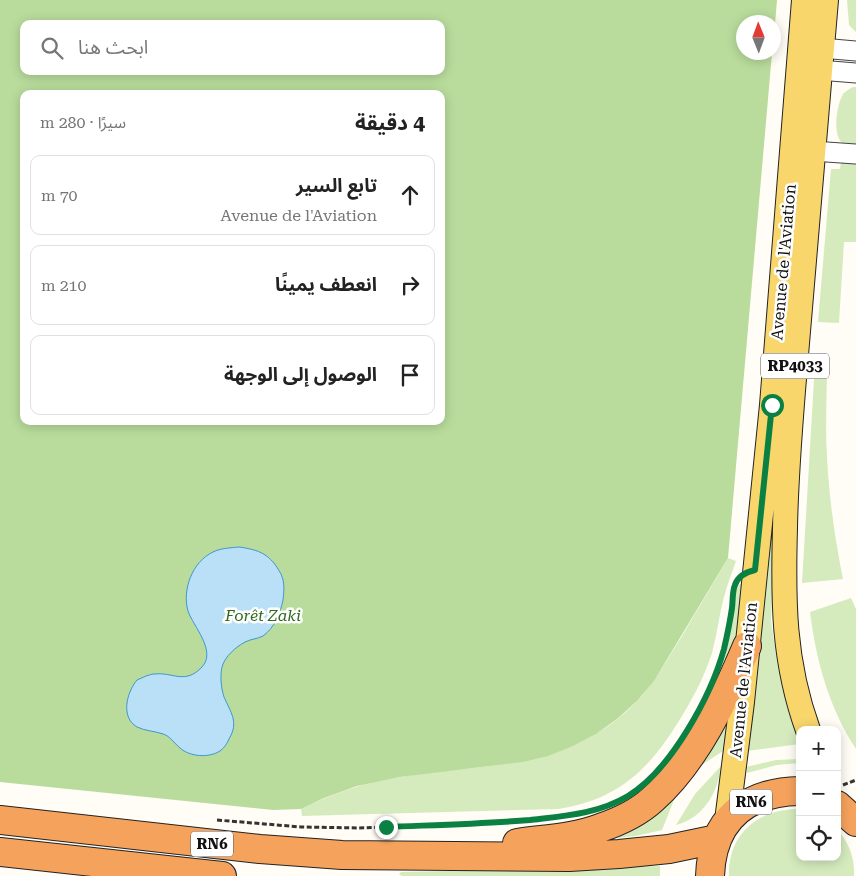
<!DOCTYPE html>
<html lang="ar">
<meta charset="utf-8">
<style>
:root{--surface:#fff;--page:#f6f6f6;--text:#222;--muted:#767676;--line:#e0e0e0}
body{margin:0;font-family:"Roboto Serif","Noto Sans Arabic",serif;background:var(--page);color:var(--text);direction:rtl}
.controls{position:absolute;right:15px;bottom:15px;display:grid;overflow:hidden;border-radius:10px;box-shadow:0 2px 12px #0003}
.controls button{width:45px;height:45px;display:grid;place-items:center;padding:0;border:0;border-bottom:1px solid var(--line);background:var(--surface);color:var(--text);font:25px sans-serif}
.compass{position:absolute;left:736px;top:15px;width:45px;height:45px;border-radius:50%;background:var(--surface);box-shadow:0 2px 12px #0003;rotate:359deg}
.stop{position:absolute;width:15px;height:15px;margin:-11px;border:4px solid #0b8043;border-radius:50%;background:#fff}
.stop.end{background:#0b8043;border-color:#fff;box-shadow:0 1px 5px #0008}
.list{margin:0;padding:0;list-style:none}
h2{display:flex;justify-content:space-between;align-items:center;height:65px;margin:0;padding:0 20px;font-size:21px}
h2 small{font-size:16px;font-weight:400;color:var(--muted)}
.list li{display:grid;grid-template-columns:32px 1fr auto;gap:15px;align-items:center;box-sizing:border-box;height:80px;margin:0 10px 10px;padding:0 10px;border:1px solid var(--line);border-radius:10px}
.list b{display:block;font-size:19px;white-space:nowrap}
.list p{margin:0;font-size:16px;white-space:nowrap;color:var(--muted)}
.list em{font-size:16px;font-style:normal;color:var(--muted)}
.icon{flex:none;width:28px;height:28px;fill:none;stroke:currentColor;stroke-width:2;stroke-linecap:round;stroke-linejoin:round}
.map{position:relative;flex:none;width:856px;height:876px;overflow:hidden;direction:ltr}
.search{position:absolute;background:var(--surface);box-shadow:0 2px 12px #0003;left:20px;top:20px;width:425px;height:55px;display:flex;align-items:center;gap:12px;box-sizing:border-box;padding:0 18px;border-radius:10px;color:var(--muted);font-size:19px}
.panel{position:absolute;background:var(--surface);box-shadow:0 2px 12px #0003;left:20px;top:90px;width:425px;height:335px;border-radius:10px;direction:rtl}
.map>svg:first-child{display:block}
.green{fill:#d5ebbd}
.forest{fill:#b9dc9c;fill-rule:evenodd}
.water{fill:#b9e0f7;stroke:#3f96cf}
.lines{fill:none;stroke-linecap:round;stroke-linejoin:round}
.minor-casing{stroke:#444;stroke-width:21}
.major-casing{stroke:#222;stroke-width:26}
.highway-casing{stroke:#222;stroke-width:30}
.path{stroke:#333;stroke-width:3;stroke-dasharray:5 2.5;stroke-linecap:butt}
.minor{stroke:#fff;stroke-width:19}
.major{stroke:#f9d66b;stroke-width:24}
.highway{stroke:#f5a25d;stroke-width:28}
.route{stroke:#0b8043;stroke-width:6}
.labels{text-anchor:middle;stroke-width:5;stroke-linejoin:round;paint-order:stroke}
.shield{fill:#fff;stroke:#585858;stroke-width:1}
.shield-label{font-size:15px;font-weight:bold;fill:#111}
.street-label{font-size:16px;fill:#111;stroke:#fff}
.park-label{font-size:16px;font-style:italic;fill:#2f6b1f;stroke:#fff}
</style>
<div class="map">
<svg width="856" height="876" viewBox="0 0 856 876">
<rect width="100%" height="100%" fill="#fffdf5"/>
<path class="green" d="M 847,0 L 856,0 L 856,32 L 849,25 Z
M 853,87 L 856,87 L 856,146 C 852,146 847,146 844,144 C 831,137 837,104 843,94 C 846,91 849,89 853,87 Z
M 841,162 L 856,163 L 856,242 L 844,242 L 839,323 L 818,322 L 831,169 L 840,169 Z
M 815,363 L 827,364 C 827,395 825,426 827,457 C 829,498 835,539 843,579 L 802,583 Z
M 775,482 L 775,522 L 771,620 L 777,662 L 800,744 L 747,751 Z
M 728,558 L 736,561 C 732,573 727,585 724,597 C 719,616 717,634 712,653 C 704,678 691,702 677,724 C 647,772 616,800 558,809 L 302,816 L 301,809 C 333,793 366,782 401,777 C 488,763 571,770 637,701 C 655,682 668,658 682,636 C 697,610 713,584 728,558 Z
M 744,581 L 735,640 L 722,680 L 670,766 L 667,763 L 692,727 L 724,662 L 733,621 L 735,593 L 739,585 Z
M 851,598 L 856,609 L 856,749 C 829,708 816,660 810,612 Z
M 724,717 L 729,719 L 723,751 L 694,770 Z
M 800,759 L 800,763 L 777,765 L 747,773 L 746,767 L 776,760 Z
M 721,766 C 718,793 703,818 676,825 L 695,794 Z
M 678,790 L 662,830 L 636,836 L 596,840 Z
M 795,809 L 800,810 L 800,857 L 837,857 L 837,829 C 849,843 855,858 854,876 L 729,876 C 728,835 756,811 795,809 Z
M 660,866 L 660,876 L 402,876 L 399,874 L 401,872 Z"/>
<path class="forest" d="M 0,0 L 777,0 L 774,36 L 774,22 L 744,22 L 744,52 L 772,53 L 728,558 L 654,681 L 637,701 L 617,719 L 596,734 L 573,746 L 548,756 L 523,762 L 400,777 L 357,786 L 324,798 L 301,809 L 273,810 L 0,782 ZM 24,24 L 441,24 L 441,71 L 24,71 ZM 24,94 L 441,94 L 441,421 L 24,421 Z"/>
<path class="water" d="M 239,547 C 260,550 270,554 281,574 C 285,583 284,591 283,600 C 280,614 275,627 263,636 C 257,639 251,639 245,642 C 236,647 225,656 222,667 C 220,676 221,688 224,697 C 231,713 239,722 229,739 C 227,744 224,748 220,751 C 209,758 190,757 180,748 C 174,743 170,736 163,734 C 155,731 145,731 137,727 C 120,717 127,692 137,680 C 142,678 149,674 155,674 C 173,672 185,685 202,667 C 217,651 193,626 188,611 C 182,590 192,562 213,552 C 221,548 230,548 239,547 Z"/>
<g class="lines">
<g class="minor-casing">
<path id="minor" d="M 810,47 L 856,51
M 807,69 L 856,73
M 812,151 L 856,154"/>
</g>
<g class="major-casing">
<path id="major" d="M 808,730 C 783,661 783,600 785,528 C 786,470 791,413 796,355 C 805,236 816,118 826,0
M 727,821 L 742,702 L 772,405 L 804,0"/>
</g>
<g class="highway-casing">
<path id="highway" d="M 837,805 L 856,822
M 0,820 L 260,849 L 342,855 L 569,857 L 619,854 L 669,849 L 717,839
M 517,843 C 544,839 574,838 600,828 C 618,822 639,812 653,799 C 696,761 725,698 747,646
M 0,852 L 222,876
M 710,876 C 712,820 745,792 800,791"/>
</g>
<path class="path" d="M 843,785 L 856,780
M 217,820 L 301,827 L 359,828 L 511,822"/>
<use href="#minor" class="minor"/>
<use href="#major" class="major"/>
<use href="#highway" class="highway"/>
</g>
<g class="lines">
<path class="route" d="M 386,827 C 434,825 482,824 530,820 C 564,816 598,814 628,796 C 671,770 711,696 724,649 C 727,636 730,622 732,608 C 733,601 732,592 735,585 C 738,576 746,572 755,570 L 772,405"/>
</g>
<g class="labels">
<g class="shield">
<rect x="761" y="353.5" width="68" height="25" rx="4"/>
<rect x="730" y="789.5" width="42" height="25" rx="4"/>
<rect x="191" y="831.5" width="42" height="25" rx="4"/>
</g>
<g class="shield-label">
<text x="795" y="371">RP4033</text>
<text x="751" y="807">RN6</text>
<text x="212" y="849">RN6</text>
</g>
<g class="street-label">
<text transform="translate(783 262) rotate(-85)" y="6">Avenue de l'Aviation</text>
<text transform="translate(743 680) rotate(-84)" y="6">Avenue de l'Aviation</text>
</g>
<g class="park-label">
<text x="263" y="621">Forêt Zaki</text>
</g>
</g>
</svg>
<div class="controls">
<button>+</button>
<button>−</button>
<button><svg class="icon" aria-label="locate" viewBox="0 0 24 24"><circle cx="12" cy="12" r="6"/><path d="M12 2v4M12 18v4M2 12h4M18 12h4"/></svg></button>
</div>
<svg class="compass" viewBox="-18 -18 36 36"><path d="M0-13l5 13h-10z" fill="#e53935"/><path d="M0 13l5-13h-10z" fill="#767676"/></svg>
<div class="stop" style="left:772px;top:405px"></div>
<div class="stop end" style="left:386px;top:827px"></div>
<div class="search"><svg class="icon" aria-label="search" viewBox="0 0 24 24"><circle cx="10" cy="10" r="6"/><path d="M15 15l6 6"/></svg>ابحث هنا</div>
<section class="panel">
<h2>4 دقيقة<small>سيرًا · 280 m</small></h2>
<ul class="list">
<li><svg class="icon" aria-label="ahead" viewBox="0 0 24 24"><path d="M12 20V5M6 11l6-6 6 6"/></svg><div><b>تابع السير</b><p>Avenue de l'Aviation</p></div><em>70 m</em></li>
<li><svg class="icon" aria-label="right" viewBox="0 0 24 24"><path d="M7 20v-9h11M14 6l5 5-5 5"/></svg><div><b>انعطف يمينًا</b></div><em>210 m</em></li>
<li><svg class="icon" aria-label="arrive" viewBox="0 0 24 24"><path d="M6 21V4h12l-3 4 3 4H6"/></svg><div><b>الوصول إلى الوجهة</b></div></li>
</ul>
</section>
</div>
